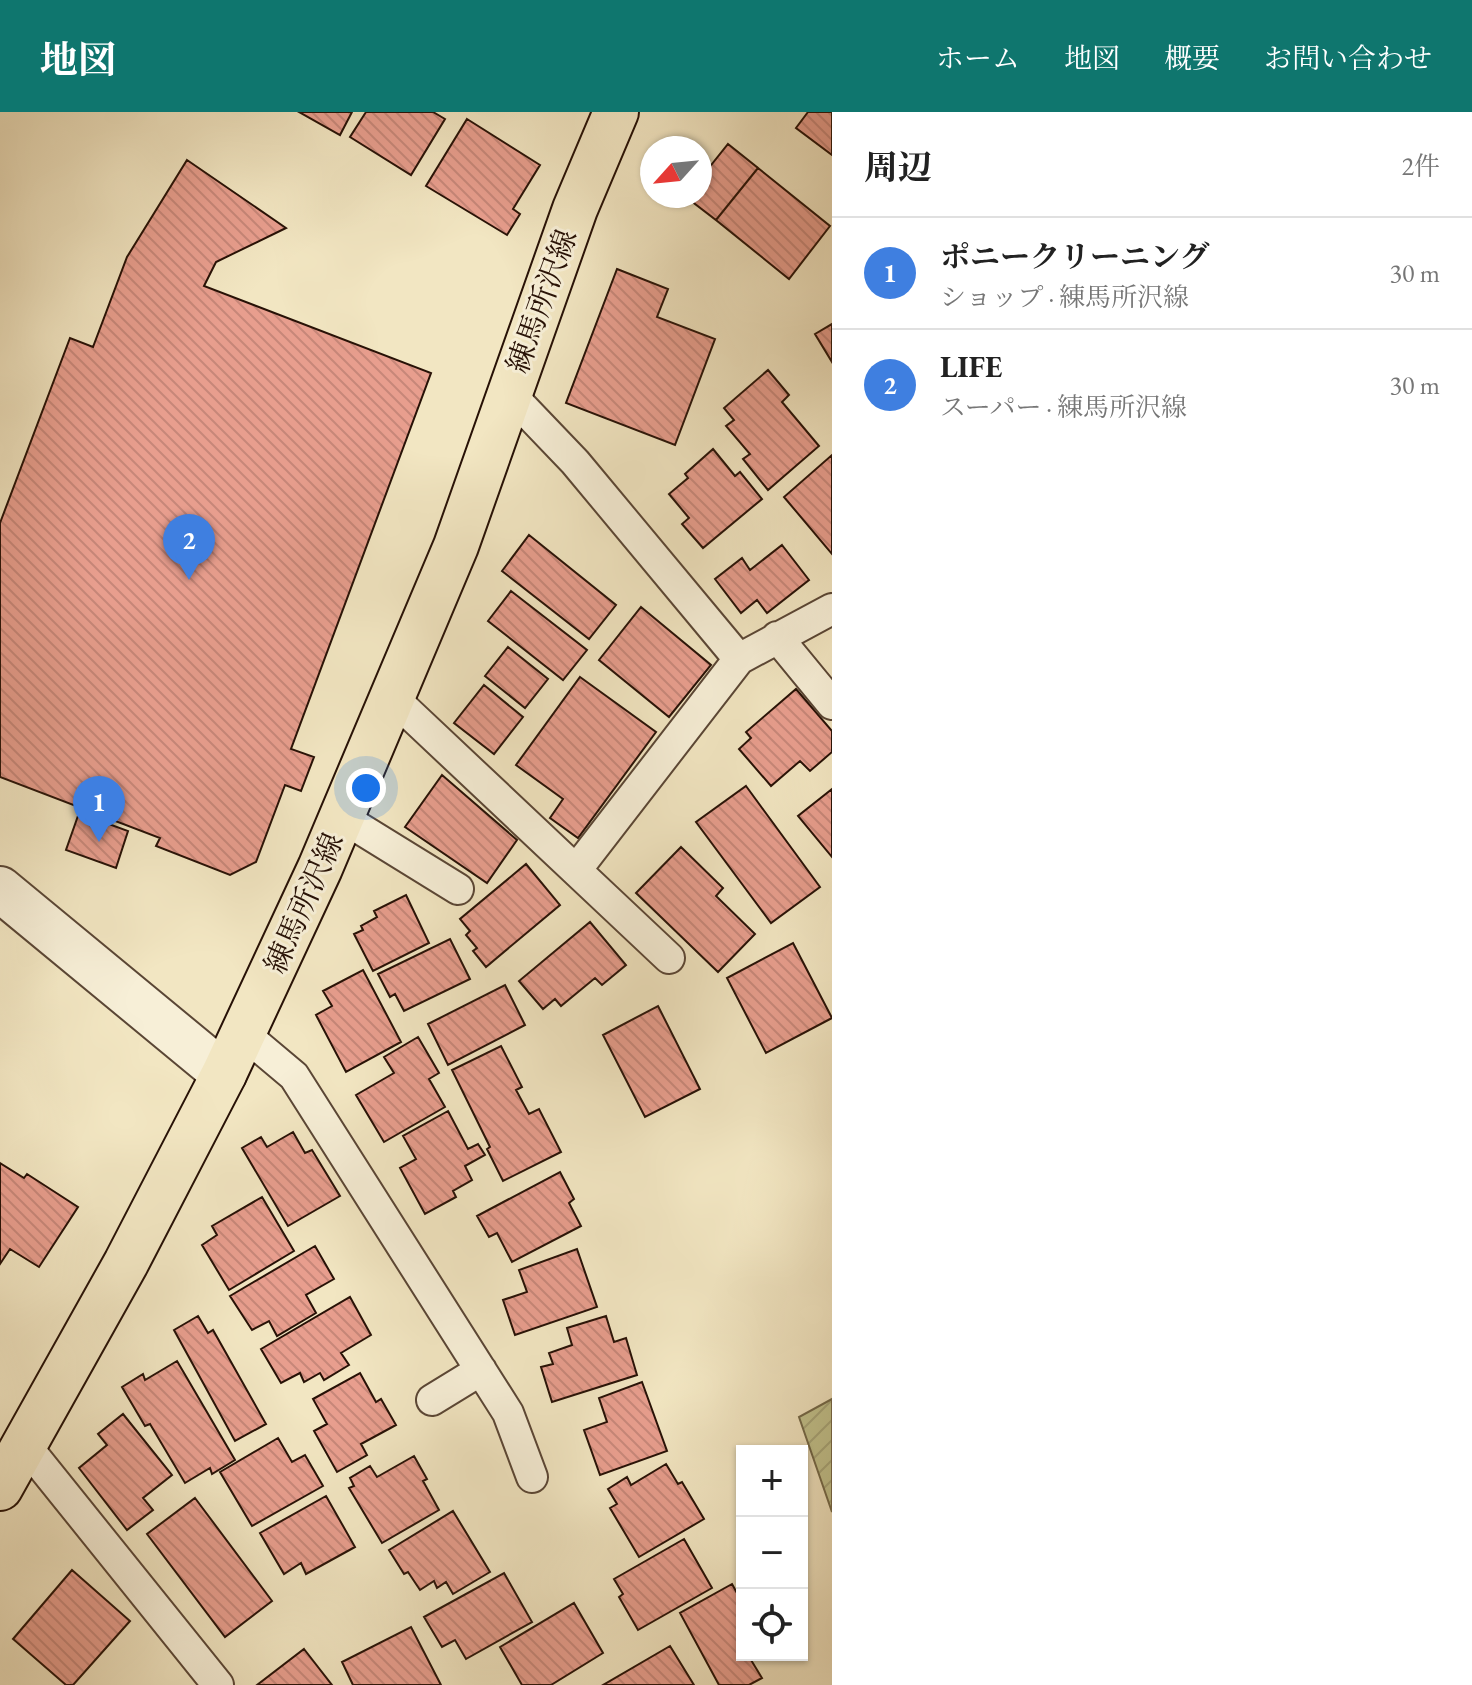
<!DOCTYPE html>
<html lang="ja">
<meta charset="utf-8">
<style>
:root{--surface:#fff;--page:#f2f2f2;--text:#222;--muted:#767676;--line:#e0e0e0;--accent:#0f766e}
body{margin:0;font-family:"EB Garamond","Noto Serif JP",serif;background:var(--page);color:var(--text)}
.controls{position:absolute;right:24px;bottom:24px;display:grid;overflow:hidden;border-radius:0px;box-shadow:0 2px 6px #0004}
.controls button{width:72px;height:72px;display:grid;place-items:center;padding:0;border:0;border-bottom:2px solid var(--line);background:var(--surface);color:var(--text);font:40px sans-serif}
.compass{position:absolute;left:640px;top:24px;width:72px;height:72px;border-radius:50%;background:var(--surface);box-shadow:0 2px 6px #0004;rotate:243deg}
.you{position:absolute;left:366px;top:676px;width:28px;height:28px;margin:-20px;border:6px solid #fff;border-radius:50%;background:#1a73e8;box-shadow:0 0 0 12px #1a73e833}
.badge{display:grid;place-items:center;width:52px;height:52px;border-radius:50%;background:var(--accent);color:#fff;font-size:26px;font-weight:700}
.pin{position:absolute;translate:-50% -66px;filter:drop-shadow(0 2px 4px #0008)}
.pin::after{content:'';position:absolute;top:42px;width:28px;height:24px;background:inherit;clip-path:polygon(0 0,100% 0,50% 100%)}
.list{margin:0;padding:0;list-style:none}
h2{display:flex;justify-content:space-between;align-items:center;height:104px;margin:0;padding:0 32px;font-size:34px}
h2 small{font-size:26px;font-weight:400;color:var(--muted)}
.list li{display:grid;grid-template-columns:52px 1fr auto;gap:24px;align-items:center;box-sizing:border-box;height:112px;padding:0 32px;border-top:2px solid var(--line)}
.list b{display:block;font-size:30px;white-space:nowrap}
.list p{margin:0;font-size:26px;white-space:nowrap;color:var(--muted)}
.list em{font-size:26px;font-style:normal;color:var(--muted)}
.icon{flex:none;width:44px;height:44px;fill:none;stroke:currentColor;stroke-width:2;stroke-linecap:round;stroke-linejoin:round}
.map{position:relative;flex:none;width:832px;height:1573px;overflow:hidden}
header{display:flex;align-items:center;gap:48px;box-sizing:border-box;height:112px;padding:0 40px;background:var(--accent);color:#fff}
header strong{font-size:38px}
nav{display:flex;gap:44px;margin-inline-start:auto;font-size:28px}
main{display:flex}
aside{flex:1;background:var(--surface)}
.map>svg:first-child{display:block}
.garden{fill:url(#garden-furrows);stroke:#746a4a;stroke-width:2}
.building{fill:url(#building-back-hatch);stroke:#271106;stroke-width:2}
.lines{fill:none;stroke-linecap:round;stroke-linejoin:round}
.lane-casing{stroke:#5a4635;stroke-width:34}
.street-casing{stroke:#5a4635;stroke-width:48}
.primary-casing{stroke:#271106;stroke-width:48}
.lane{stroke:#f7efd7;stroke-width:30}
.street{stroke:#f7efd7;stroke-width:44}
.primary{stroke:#f2e6c2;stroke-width:44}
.labels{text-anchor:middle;stroke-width:6;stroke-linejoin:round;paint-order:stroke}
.street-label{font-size:30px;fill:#271106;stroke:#f7efd7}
</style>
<header>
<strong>地図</strong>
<nav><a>ホーム</a><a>地図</a><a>概要</a><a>お問い合わせ</a></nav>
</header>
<main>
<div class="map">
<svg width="832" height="1573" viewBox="0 0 832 1573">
<defs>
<pattern id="garden-furrows" width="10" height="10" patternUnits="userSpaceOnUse" patternTransform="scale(2)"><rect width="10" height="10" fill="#c2c38e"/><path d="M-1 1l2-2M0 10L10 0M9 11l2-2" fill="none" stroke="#a7a679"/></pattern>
<pattern id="building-back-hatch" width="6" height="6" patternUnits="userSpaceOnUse" patternTransform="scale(2)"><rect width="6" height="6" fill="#e89e8e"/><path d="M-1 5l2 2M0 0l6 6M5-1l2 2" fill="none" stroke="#c78779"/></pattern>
</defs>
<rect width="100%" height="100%" fill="#f2e6c2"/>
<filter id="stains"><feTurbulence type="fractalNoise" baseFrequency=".0025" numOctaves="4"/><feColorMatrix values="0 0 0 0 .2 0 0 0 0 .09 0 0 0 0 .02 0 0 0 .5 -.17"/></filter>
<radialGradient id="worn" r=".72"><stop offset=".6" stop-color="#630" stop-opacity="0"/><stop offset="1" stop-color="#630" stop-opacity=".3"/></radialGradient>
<path class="garden" d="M 832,1287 L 832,1400 L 799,1305 Z"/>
<path class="building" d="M 299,0 L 352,0 L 340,23 Z
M 366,0 L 433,0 L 445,7 L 411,63 L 350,25 Z
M 808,0 L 832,0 L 832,43 L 796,16 Z
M 467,7 L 540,53 L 513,97 L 520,102 L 507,123 L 426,74 Z
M 728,32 L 758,56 L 716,108 L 686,85 L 700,84 L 700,67 Z
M 187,48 L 286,116 L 216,150 L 204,174 L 431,261 L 291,637 L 314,645 L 301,679 L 285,673 L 256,750 L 230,763 L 156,734 L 160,726 L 0,665 L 0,411 L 70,226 L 93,235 L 127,145 Z
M 758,56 L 830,114 L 789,167 L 716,108 Z
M 617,157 L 668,177 L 657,205 L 715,227 L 675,333 L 566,291 Z
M 832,212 L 832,250 L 815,222 Z
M 768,258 L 789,283 L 782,290 L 819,334 L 768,378 L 743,347 L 750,342 L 726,314 L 734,308 L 724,296 Z
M 713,337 L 735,364 L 740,360 L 762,387 L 703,436 L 682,412 L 689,406 L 669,382 L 688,366 L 685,362 Z
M 832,343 L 832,442 L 784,385 Z
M 529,423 L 616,493 L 589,527 L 502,459 Z
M 782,433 L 809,468 L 767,501 L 757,488 L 741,501 L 715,467 L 742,446 L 750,458 Z
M 511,479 L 587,538 L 563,568 L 488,509 Z
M 641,495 L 711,553 L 669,605 L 599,548 Z
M 508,535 L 548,567 L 525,596 L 485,564 Z
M 580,565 L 656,620 L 578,726 L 550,706 L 563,687 L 516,653 Z
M 484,573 L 523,605 L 494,642 L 454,611 Z
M 796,577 L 832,619 L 832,640 L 810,659 L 800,649 L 771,674 L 739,637 L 751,626 L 746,620 Z
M 442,663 L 517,728 L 487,771 L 405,715 Z
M 746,674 L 820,775 L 771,811 L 696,710 Z
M 832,677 L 832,745 L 798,704 Z
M 79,701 L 128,719 L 116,756 L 66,738 Z
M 681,735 L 723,776 L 716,784 L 755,822 L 718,860 L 636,781 Z
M 526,752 L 560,793 L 486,855 L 473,839 L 477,836 L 466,823 L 470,819 L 460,807 Z
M 406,783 L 429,831 L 373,859 L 354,822 L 363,818 L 361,814 L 377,805 L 374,799 Z
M 590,810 L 626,853 L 602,873 L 595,866 L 561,894 L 555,887 L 543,897 L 519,869 Z
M 450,827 L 470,867 L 404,899 L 395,882 L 390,885 L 378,862 Z
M 793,831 L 832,906 L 766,941 L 727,866 Z
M 363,858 L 401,930 L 346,960 L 316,903 L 332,894 L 323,879 Z
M 505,873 L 525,913 L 448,953 L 428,912 Z
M 658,894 L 700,977 L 645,1005 L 603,923 Z
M 418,925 L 439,961 L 429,967 L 445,995 L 384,1030 L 356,983 L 394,961 L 384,945 Z
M 501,934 L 522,975 L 516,978 L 529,1002 L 539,997 L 561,1040 L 503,1069 L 487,1037 L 490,1035 L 452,958 Z
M 448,999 L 468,1037 L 478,1032 L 485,1043 L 465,1054 L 472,1068 L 453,1079 L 456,1085 L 425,1102 L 400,1056 L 416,1047 L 403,1024 Z
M 293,1020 L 305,1041 L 312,1038 L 340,1084 L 288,1114 L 242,1036 L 261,1025 L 267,1035 Z
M 0,1051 L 24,1066 L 27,1062 L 78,1095 L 39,1155 L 10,1137 L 0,1152 Z
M 560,1060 L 574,1087 L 569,1091 L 581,1114 L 512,1150 L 497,1121 L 489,1125 L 477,1104 Z
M 262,1085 L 294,1139 L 229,1178 L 202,1133 L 217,1123 L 212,1114 Z
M 315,1134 L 334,1167 L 306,1183 L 316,1201 L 277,1224 L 269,1209 L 252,1218 L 230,1184 Z
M 577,1137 L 597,1195 L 515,1223 L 503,1188 L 527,1180 L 519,1158 Z
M 350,1185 L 371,1223 L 341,1241 L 349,1253 L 324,1268 L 320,1261 L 304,1270 L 300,1261 L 281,1271 L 261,1237 Z
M 198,1204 L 208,1221 L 213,1218 L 266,1312 L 235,1329 L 174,1218 Z
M 606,1204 L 614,1230 L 626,1226 L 637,1263 L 552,1290 L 541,1255 L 553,1252 L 549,1241 L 572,1233 L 567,1216 Z
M 177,1249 L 235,1348 L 212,1362 L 210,1356 L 185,1371 L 150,1312 L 145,1314 L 122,1275 L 143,1262 L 145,1268 Z
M 360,1261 L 376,1290 L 381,1287 L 396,1313 L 361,1332 L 367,1343 L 337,1360 L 314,1319 L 327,1312 L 313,1287 Z
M 642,1270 L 667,1339 L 600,1363 L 584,1318 L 607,1310 L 599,1286 Z
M 123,1302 L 172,1363 L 143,1386 L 153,1398 L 127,1418 L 79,1356 L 107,1333 L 98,1322 Z
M 278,1326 L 292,1350 L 305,1343 L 323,1374 L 252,1414 L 220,1360 Z
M 414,1344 L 427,1367 L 423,1369 L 439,1398 L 382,1431 L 349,1376 L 354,1374 L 350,1366 L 370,1354 L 377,1365 Z
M 666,1352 L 678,1372 L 682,1370 L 704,1407 L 639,1445 L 610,1396 L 617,1392 L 608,1377 L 627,1365 L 631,1373 Z
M 326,1384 L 355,1435 L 306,1462 L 301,1451 L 284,1462 L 260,1421 Z
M 195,1386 L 272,1489 L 225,1525 L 147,1422 Z
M 453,1399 L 490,1460 L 453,1482 L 446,1470 L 437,1476 L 434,1469 L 420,1478 L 408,1460 L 404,1462 L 389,1438 Z
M 684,1427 L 712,1476 L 638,1518 L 619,1485 L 623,1482 L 614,1467 Z
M 72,1458 L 130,1509 L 73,1573 L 66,1573 L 13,1527 Z
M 504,1461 L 532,1510 L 466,1547 L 455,1528 L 442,1535 L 424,1505 Z
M 732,1472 L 742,1490 L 742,1543 L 748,1543 L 762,1566 L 749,1573 L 719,1573 L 680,1501 Z
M 574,1491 L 603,1541 L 551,1573 L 522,1573 L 500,1535 Z
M 411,1515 L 441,1573 L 353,1573 L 342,1550 Z
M 670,1534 L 694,1573 L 603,1573 Z
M 304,1537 L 332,1573 L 257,1573 Z"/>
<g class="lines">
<g class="lane-casing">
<path id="lane" d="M 509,281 L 575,350 L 739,547 L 832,497
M 777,525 L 832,592
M 393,586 L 669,846
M 343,706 L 458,777
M 576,758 L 739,547
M 244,922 L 294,964 L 508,1301 L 532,1365
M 432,1288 L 481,1258
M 25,1333 L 218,1573"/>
</g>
<g class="street-casing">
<path id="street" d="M 0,777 L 224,962"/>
</g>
<g class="primary-casing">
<path id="primary" d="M 0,1376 L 126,1151 L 224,962 L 320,756 L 456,434 L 575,97 L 616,0"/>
</g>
<use href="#lane" class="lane"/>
<use href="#street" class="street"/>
<use href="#primary" class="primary"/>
</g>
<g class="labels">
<g class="street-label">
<text transform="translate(542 189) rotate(-70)" y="10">練馬所沢線</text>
<text transform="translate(304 791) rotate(-66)" y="10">練馬所沢線</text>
</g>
</g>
<rect width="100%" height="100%" filter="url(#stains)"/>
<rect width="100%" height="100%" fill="url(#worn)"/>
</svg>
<div class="controls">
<button>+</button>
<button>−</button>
<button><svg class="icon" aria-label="locate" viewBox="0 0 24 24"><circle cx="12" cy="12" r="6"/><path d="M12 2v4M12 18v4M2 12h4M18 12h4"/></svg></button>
</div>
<svg class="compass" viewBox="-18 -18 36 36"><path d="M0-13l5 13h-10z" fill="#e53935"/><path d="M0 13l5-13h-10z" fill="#767676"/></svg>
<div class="you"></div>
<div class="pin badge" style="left:99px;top:730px;background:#3f7fe0">1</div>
<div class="pin badge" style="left:189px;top:468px;background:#3f7fe0">2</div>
</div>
<aside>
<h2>周辺<small>2件</small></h2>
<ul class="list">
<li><span class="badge" style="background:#3f7fe0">1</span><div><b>ポニークリーニング</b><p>ショップ · 練馬所沢線</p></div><em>30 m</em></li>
<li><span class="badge" style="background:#3f7fe0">2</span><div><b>LIFE</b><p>スーパー · 練馬所沢線</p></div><em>30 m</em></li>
</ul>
</aside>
</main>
